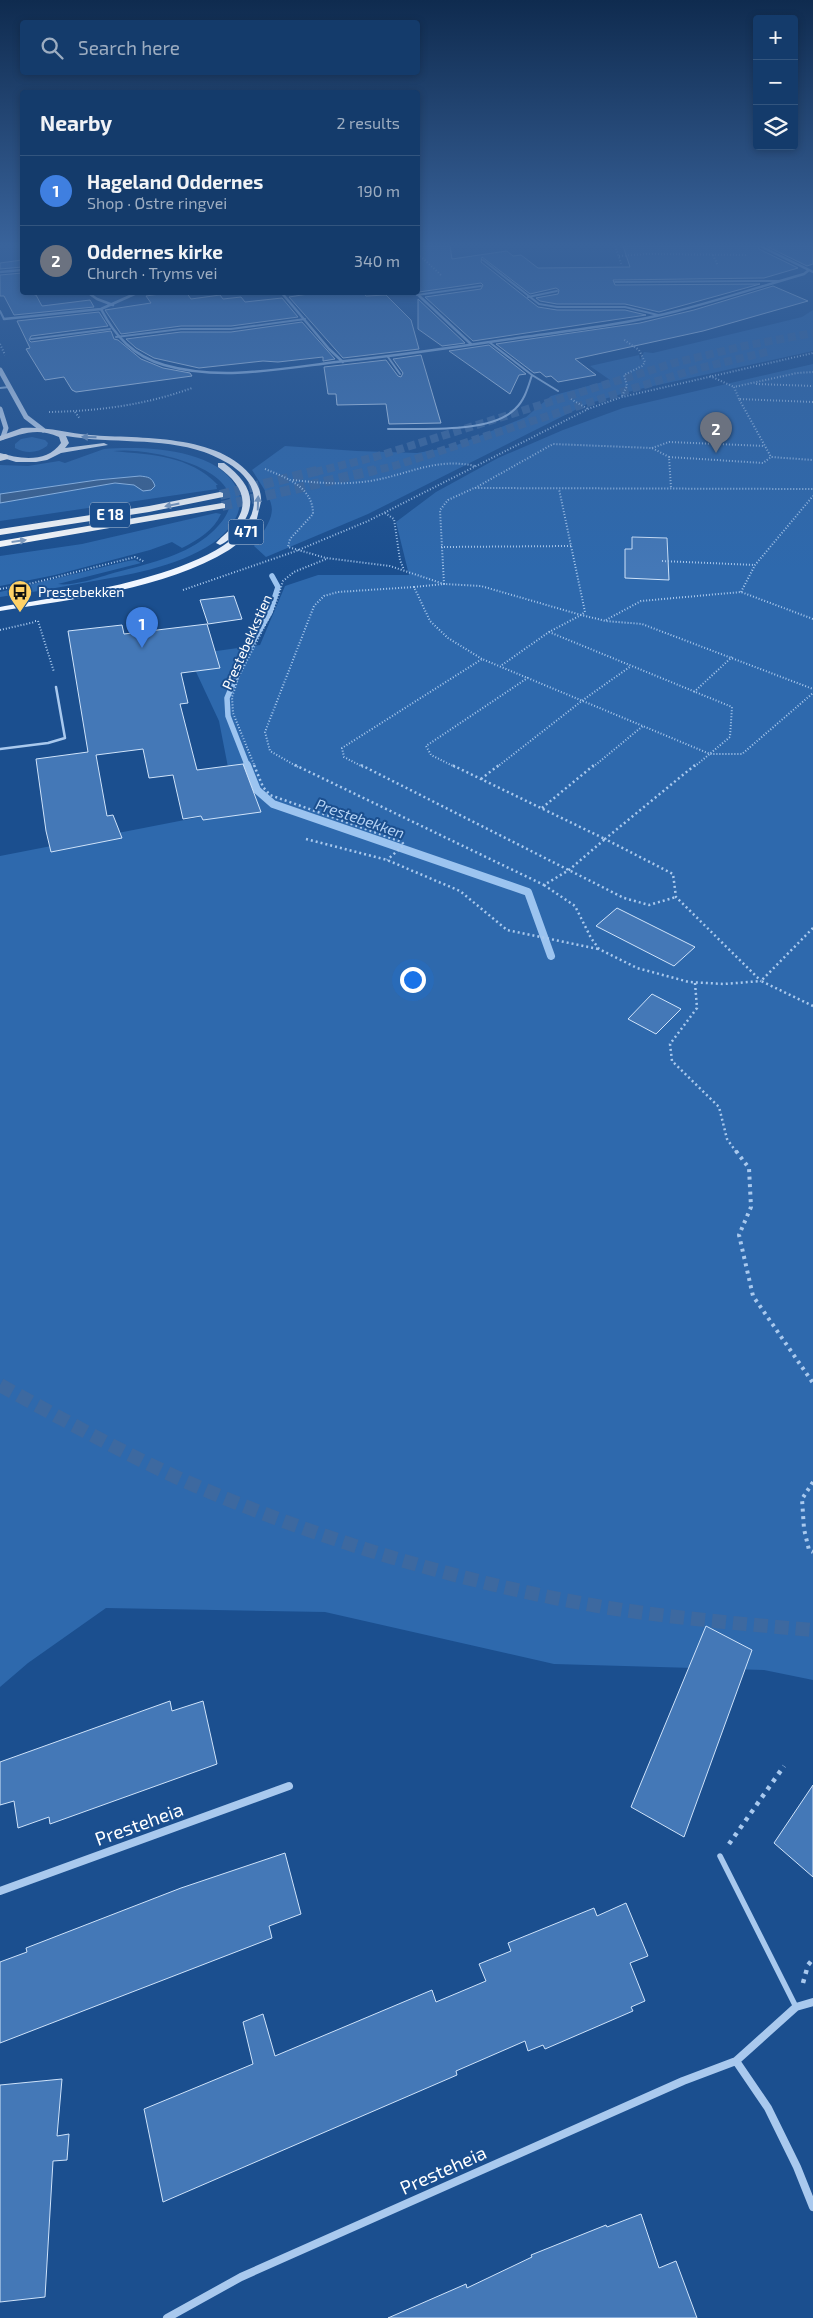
<!DOCTYPE html>
<meta charset="utf-8">
<style>
:root{--surface:#143b6b;--page:#1d4271;--text:#f1f3f6;--muted:#9dadc1;--line:#33557e;--accent:#8bbbb9}
body{margin:0;font-family:"Exo 2",sans-serif;background:var(--page);color:var(--text)}
.controls{position:absolute;right:15px;top:15px;display:grid;overflow:hidden;border-radius:5px;box-shadow:0 2px 8px #0003}
.controls button{width:45px;height:45px;display:grid;place-items:center;padding:0;border:0;border-bottom:1px solid var(--line);background:var(--surface);color:var(--text);font:25px sans-serif}
.you{position:absolute;left:412px;top:979px;width:18px;height:18px;margin:-12px;border:4px solid #fff;border-radius:50%;background:#1a73e8;box-shadow:0 0 0 8px #1a73e833}
.badge{display:grid;place-items:center;width:32px;height:32px;border-radius:50%;background:var(--accent);color:#fff;font-size:16px;font-weight:700}
.pin{position:absolute;translate:-50% -41px;filter:drop-shadow(0 1px 2px #0008)}
.pin::after{content:'';position:absolute;top:26px;width:18px;height:15px;background:inherit;clip-path:polygon(0 0,100% 0,50% 100%)}
.list{margin:0;padding:0;list-style:none}
h2{display:flex;justify-content:space-between;align-items:center;height:65px;margin:0;padding:0 20px;font-size:21px}
h2 small{font-size:16px;font-weight:400;color:var(--muted)}
.list li{display:grid;grid-template-columns:32px 1fr auto;gap:15px;align-items:center;box-sizing:border-box;height:70px;padding:0 20px;border-top:1px solid var(--line)}
.list b{display:block;font-size:19px;white-space:nowrap}
.list p{margin:0;font-size:16px;white-space:nowrap;color:var(--muted)}
.list em{font-size:16px;font-style:normal;color:var(--muted)}
.icon{flex:none;width:28px;height:28px;fill:none;stroke:currentColor;stroke-width:2;stroke-linecap:round;stroke-linejoin:round}
.map{position:relative;flex:none;width:813px;height:2318px;overflow:hidden}
.search{position:absolute;background:var(--surface);box-shadow:0 2px 8px #0003;left:20px;top:20px;width:400px;height:55px;display:flex;align-items:center;gap:12px;box-sizing:border-box;padding:0 18px;border-radius:5px;color:var(--muted);font-size:19px}
.panel{position:absolute;background:var(--surface);box-shadow:0 2px 8px #0003;left:20px;top:90px;width:400px;height:205px;border-radius:5px}
.map>svg:first-child{display:block}
.green{fill:#2e69ad}
.water{fill:#3c6290;stroke:#9cc4f0}
.lines{fill:none;stroke-linecap:round;stroke-linejoin:round}
.stream-far1{stroke:#9cc4f0;stroke-width:5.5}
.stream{stroke:#9cc4f0;stroke-width:8}
.building{fill:#4478b7;stroke:#cfe3fa}
.primary-tunnel{stroke:#3d69a0;stroke-width:14;stroke-dasharray:14 7;stroke-linecap:butt}
.highway-tunnel-far1{stroke:#3d69a0;stroke-width:8;stroke-dasharray:8 4;stroke-linecap:butt}
.highway-tunnel{stroke:#3d69a0;stroke-width:10;stroke-dasharray:10 5;stroke-linecap:butt}
.path-far3{stroke:#a9c9ee;stroke-width:2;stroke-dasharray:1 2;stroke-linecap:butt}
.path-far2{stroke:#a9c9ee;stroke-width:2.5;stroke-dasharray:2 3;stroke-linecap:butt}
.path-far1{stroke:#a9c9ee;stroke-width:4;stroke-dasharray:3 4.5;stroke-linecap:butt}
.path{stroke:#a9c9ee;stroke-width:4.5;stroke-dasharray:4 5.5;stroke-linecap:butt}
.lane-far2{stroke:#a9c9ee;stroke-width:2}
.lane-far1{stroke:#a9c9ee;stroke-width:2.5}
.lane{stroke:#a9c9ee;stroke-width:5.5}
.street-far1{stroke:#a9c9ee;stroke-width:2.5}
.street{stroke:#a9c9ee;stroke-width:8}
.secondary{stroke:#d6e6fa;stroke-width:5}
.primary{fill:#f0f6ff;fill-rule:evenodd}
.highway{fill:#fff;fill-rule:evenodd}
.oneway{fill:#7b9ac1}
.oneway2{fill:#829ec1}
.labels{text-anchor:middle;stroke-width:4;stroke-linejoin:round;paint-order:stroke}
.far-poi-label{font-size:14px;fill:#fff;stroke:#1b4f8f;text-anchor:start}
.far-street-label{font-size:14px;fill:#fff;stroke:#1b4f8f}
.shield{fill:#1b4f8f;stroke:#bbcadd;stroke-width:1}
.shield-label{font-size:15px;font-weight:bold;fill:#fff}
.far-water-label{font-size:15px;font-style:italic;fill:#b5d3f5;stroke:#1b4f8f}
.near-street-label{font-size:19px;fill:#fff;stroke:#1b4f8f}
</style>
<div class="map">
<svg width="813" height="2318" viewBox="0 0 813 2318">
<rect width="100%" height="100%" fill="#1b4f8f"/>
<path class="green" d="M 813,310 L 813,351 L 635,390 L 587,404 L 368,514 L 266,557 L 254,546 C 281,507 275,507 252,470 L 285,446 L 357,451 L 417,453 L 452,447 L 526,417 L 551,396 L 610,380 L 590,366 L 639,355 L 640,360 L 644,352 L 653,353 L 802,317 Z
M 813,364 L 813,1680 L 764,1670 L 554,1664 L 325,1612 L 106,1608 L 28,1663 L 0,1687 L 0,856 L 205,816 L 233,793 L 219,721 L 190,659 L 166,658 L 260,645 L 285,586 L 318,575 L 409,575 L 396,522 L 436,492 L 498,458 L 563,430 L 623,408 Z
M 32,437 L 45,440 L 48,443 L 47,446 C 38,453 26,454 15,448 L 15,444 L 21,439 Z
M 104,449 C 142,446 213,448 235,485 C 238,491 241,496 240,503 C 239,519 226,534 213,543 C 176,568 126,575 83,583 C 55,588 28,593 0,597 L 0,592 L 128,561 L 135,560 L 141,563 L 58,584 C 74,587 105,575 121,571 C 151,563 187,555 211,533 C 277,475 153,446 113,451 C 152,455 189,455 218,485 L 216,485 L 217,489 L 0,521 L 0,503 L 115,483 L 134,485 L 148,477 L 97,480 L 0,494 L 0,465 L 28,466 L 59,461 L 65,463 Z
M 216,513 L 221,514 C 214,530 198,540 182,548 L 172,542 L 150,550 L 55,575 L 0,586 L 0,556 L 82,544 Z"/>
<path class="water" d="M 140,476 C 148,477 152,477 155,486 L 151,490 L 143,491 L 134,485 L 115,483 L 0,503 L 0,494 L 97,480 Z"/>
<g class="lines">
<path class="stream-far1" d="M 248,767 L 228,716 L 227,698 L 245,655 L 270,612 L 278,587 L 272,576"/>
<path class="stream" d="M 247,765 L 257,790 L 273,804 L 528,892 L 551,956"/>
</g>
<path class="building" d="M 418,246 L 450,246 L 452,259 L 507,251 L 513,256 L 521,255 L 538,268 L 630,267 L 623,246 L 757,246 L 759,249 L 798,268 L 764,278 L 613,280 L 615,285 L 760,284 L 659,312 L 625,304 L 557,304 L 540,301 L 536,298 L 558,294 L 559,290 L 556,288 L 530,294 L 482,257 L 481,262 L 538,307 L 557,310 L 625,310 L 646,315 L 473,341 L 425,297 L 481,289 L 483,285 L 481,283 L 419,292 L 418,290 Z
M 766,246 L 813,246 L 813,264 L 807,266 Z
M 22,260 L 22,267 L 0,269 L 0,263 Z
M 22,273 L 22,292 L 36,295 L 42,306 L 90,300 L 94,307 L 14,315 L 4,296 L 0,296 L 0,275 Z
M 773,286 L 808,301 L 703,331 L 575,359 L 596,375 L 558,382 L 551,376 L 546,377 L 540,372 L 534,373 L 496,344 L 640,323 L 694,310 Z
M 173,292 L 186,292 L 191,299 L 220,295 L 223,299 L 241,297 L 245,302 L 282,298 L 298,317 L 231,326 L 181,326 L 121,334 L 105,310 L 151,303 L 146,296 Z
M 321,292 L 362,292 L 366,296 L 386,295 L 411,320 L 419,349 L 343,358 L 289,297 Z
M 418,299 L 465,343 L 442,346 L 418,329 Z
M 99,312 L 108,326 L 31,336 L 29,340 L 31,342 L 111,331 L 114,339 L 118,340 L 141,359 L 163,368 L 190,373 L 192,376 L 76,392 L 72,390 L 64,377 L 45,380 L 26,349 L 30,348 L 17,321 Z
M 302,322 L 335,359 L 323,361 L 323,357 L 278,362 L 263,361 L 199,368 L 154,358 L 136,348 L 126,339 L 181,332 L 231,332 Z
M 489,345 L 526,374 L 519,375 L 510,394 L 449,351 Z
M 421,355 L 441,423 L 389,424 L 386,404 L 337,405 L 336,394 L 328,394 L 324,367 L 386,360 L 398,376 L 401,377 L 403,373 L 393,359 Z
M 632,537 L 667,538 L 669,580 L 625,578 L 625,549 L 632,549 Z
M 234,596 L 242,619 L 208,624 L 200,600 Z
M 207,624 L 220,668 L 181,673 L 188,703 L 180,704 L 197,770 L 243,764 L 261,812 L 203,820 L 201,816 L 183,819 L 173,775 L 149,778 L 143,749 L 96,755 L 107,816 L 113,815 L 122,838 L 51,852 L 46,831 L 36,759 L 88,752 L 68,631 L 122,625 L 124,634 Z
M 617,908 L 695,947 L 674,966 L 596,926 Z
M 652,994 L 681,1009 L 656,1034 L 628,1019 Z
M 706,1626 L 752,1650 L 684,1837 L 631,1807 Z
M 170,1701 L 172,1711 L 203,1701 L 217,1764 L 50,1824 L 49,1817 L 18,1828 L 14,1801 L 0,1805 L 0,1762 Z
M 813,1785 L 813,1877 L 774,1843 Z
M 285,1853 L 301,1914 L 269,1926 L 272,1938 L 0,2043 L 0,1962 L 27,1952 L 26,1948 L 181,1888 Z
M 626,1903 L 648,1956 L 630,1963 L 645,2001 L 631,2007 L 633,2011 L 545,2049 L 543,2045 L 528,2051 L 525,2041 L 456,2071 L 457,2075 L 163,2202 L 144,2109 L 253,2064 L 243,2022 L 263,2014 L 275,2056 L 432,1990 L 436,2002 L 486,1981 L 479,1964 L 511,1951 L 508,1943 L 594,1908 L 597,1916 Z
M 62,2079 L 57,2136 L 69,2134 L 67,2160 L 53,2161 L 45,2297 L 0,2302 L 0,2085 Z
M 641,2214 L 659,2268 L 676,2261 L 697,2318 L 388,2318 L 466,2284 L 467,2288 L 532,2257 L 531,2255 L 606,2225 L 607,2227 Z"/>
<g class="lines">
<path class="primary-tunnel" d="M 0,1385 C 62,1419 123,1453 187,1482 C 319,1540 462,1583 603,1607 C 673,1618 743,1624 813,1630"/>
<path class="highway-tunnel-far1" d="M 315,472 L 375,457 L 674,363 L 744,346 L 813,333
M 369,472 L 394,466 L 631,389 L 700,368 L 771,351"/>
<path class="highway-tunnel" d="M 220,495 L 320,470
M 222,506 L 375,470"/>
<path class="path-far3" d="M 615,246 L 622,266
M 418,254 L 441,275
M 713,255 L 718,266
M 619,256 L 647,254 L 748,255
M 0,344 L 5,355
M 710,376 L 734,387
M 756,384 L 813,386
M 622,396 L 627,386 L 624,375 L 642,366 L 645,362 L 639,350 L 623,339
M 571,399 L 588,409
M 739,399 L 734,387 L 797,373 L 813,372
M 813,402 L 739,399 L 771,457 L 813,460
M 49,412 C 99,411 145,405 192,388
M 75,412 L 80,419
M 652,448 L 669,442 L 765,446
M 669,457 L 763,463 L 771,457
M 265,469 C 287,478 313,487 313,514 L 290,539 L 288,547 L 326,558 L 390,566 L 444,584 L 481,586 L 581,615 L 585,612 L 559,489
M 293,480 C 318,483 344,485 370,481 C 408,475 435,457 475,466
M 475,488 L 553,444 L 652,448 L 669,457 L 671,488
M 385,513 L 394,519 L 400,560 L 404,570
M 441,547 L 571,546
M 662,561 L 755,565
M 414,587 L 444,584 L 440,510 L 448,500 L 474,488 L 813,489
M 0,589 L 33,583 L 135,557 L 145,562
M 183,590 L 296,551 L 368,521 L 588,409 L 622,397 L 813,353
M 741,592 L 755,565 L 813,496
M 606,620 L 641,601 L 741,592 L 813,619
M 35,621 L 38,621 L 54,672
M 0,630 L 35,622
M 549,632 L 732,707 L 730,737 L 694,767
M 502,665 L 549,632 L 581,615 L 606,621 L 642,624 L 813,689
M 694,692 L 732,657
M 255,767 L 233,713 L 232,697 L 239,676 L 275,606 L 283,581 L 294,572 L 326,559
M 298,767 L 270,751 L 265,732 L 314,606 L 324,596 L 338,592 L 414,587 L 430,621 L 448,638 L 482,659
M 363,767 L 344,757 L 342,748 L 482,659 L 710,754 L 742,754 L 813,693
M 455,767 L 431,755 L 426,746 L 529,677
M 497,767 L 583,700 L 631,666
M 593,767 L 644,725"/>
<path class="path-far2" d="M 254,765 L 263,787 L 270,795 L 402,842 L 404,845 L 387,860
M 295,765 L 544,885 L 569,870 L 605,839 L 452,765
M 361,765 L 624,898 L 649,905 L 676,897
M 695,765 L 605,839 L 673,874 L 676,897 L 761,981
M 481,779 L 499,765
M 542,808 L 594,765
M 306,839 L 387,860 L 460,891 L 507,930 L 598,949
M 544,885 L 575,906 L 591,938 L 599,949 L 637,968 L 689,982 L 724,984 L 761,981
M 813,928 L 761,981 L 813,1006
M 695,983 L 697,1008 L 670,1044 L 672,1061 L 719,1107 L 727,1139 L 737,1153"/>
<path class="path-far1" d="M 736,1151 L 749,1168 L 751,1207 L 739,1235 L 753,1296 L 813,1383
M 813,1482 L 802,1499 L 804,1529 L 809,1550 L 813,1552"/>
<path class="path" d="M 729,1844 L 784,1766
M 803,1983 L 808,1965 L 813,1959"/>
<path class="lane-far2" d="M 483,260 L 539,304 L 557,307 L 625,307 L 658,315
M 615,282 L 779,281
M 417,295 L 481,286
M 528,297 L 557,291
M 0,311 L 4,319
M 116,337 L 181,329 L 231,329 L 305,319
M 31,339 L 110,329
M 489,342 L 532,375 L 558,391
M 388,357 L 400,374
M 0,388 L 9,387
M 388,429 C 421,428 490,434 515,409 C 525,400 528,387 532,375"/>
<path class="lane-far1" d="M 0,749 L 48,743 L 65,738 L 56,687"/>
<path class="lane" d="M 720,1856 L 796,2007"/>
<path class="street-far1" d="M 760,246 L 813,272
M 0,272 L 22,270
M 87,292 L 97,299 L 113,305
M 281,292 L 329,349 L 343,362
M 415,292 L 471,344
M 101,309 C 115,336 133,356 164,365 C 220,381 280,369 336,362 C 399,356 462,346 524,337 C 575,330 627,324 677,311 C 720,300 762,286 804,274 L 809,270
M 4,319 L 101,309 L 139,292"/>
<path class="street" d="M 0,1891 L 289,1786
M 736,2061 L 768,2108 L 797,2167 L 813,2207
M 167,2318 L 241,2277 L 683,2081 L 736,2061 L 796,2007 L 813,2002"/>
<path class="secondary" d="M 0,370 L 26,417 L 43,430
M 0,409 L 6,428 L 3,437"/>
<path class="primary" d="M 22,428 C 45,426 67,433 90,435 C 139,439 220,433 253,478 C 259,486 263,496 260,506 C 258,512 257,522 254,527 C 249,535 236,545 229,550 C 166,589 72,599 0,611 L 0,607 C 53,597 257,573 254,499 C 253,474 225,460 204,452 C 160,437 112,444 66,436 L 69,443 L 65,448 L 104,443 L 108,445 L 61,453 L 47,460 L 36,462 L 16,462 L 0,457 L 0,453 C 20,459 47,463 61,443 L 59,437 C 37,427 21,434 0,441 L 0,436 Z
M 218,463 L 224,463 C 249,482 261,502 238,530 C 233,536 227,542 220,545 L 216,543 C 222,536 230,531 235,523 C 252,500 238,481 218,467 Z"/>
<path class="highway" d="M 5,454 L 8,455 L 8,459 L 0,461 L 0,455 Z
M 220,492 L 223,493 L 223,497 L 149,512 L 0,535 L 0,529 L 149,506 Z
M 222,503 L 225,504 L 225,508 L 0,547 L 0,541 Z"/>
</g>
<defs><path id="oneway-solid" d="M-6-.8H1V-3.2L6.5 0L1 3.2V.8H-6Z" transform="scale(1.25)"/></defs>
<g class="oneway">
<use href="#oneway-solid" transform="translate(89 437) rotate(-178)"/>
<use href="#oneway-solid" transform="translate(258 503) rotate(-88)"/>
</g>
<g class="oneway2">
<use href="#oneway-solid" transform="translate(172 505) rotate(169)"/>
<use href="#oneway-solid" transform="translate(19 541) rotate(-8)"/>
</g>
<linearGradient id="sky" x2="0" y2="1"><stop stop-color="#0f2b4f"/><stop offset="0.43" stop-color="#39639b"/><stop offset="1" stop-color="#39639b" stop-opacity="0"/></linearGradient>
<rect width="813" height="570" fill="url(#sky)"/>
<defs>
<g id="bus-pin" transform="scale(1.25)"><path d="M0 17L-7.5 6A9.5 9.5 0 1 1 7.5 6Z" fill="#ffd166" stroke="#1b4f8f"/><path d="M-5-6H5V4H4V6H2V4H-2V6H-4V4H-5ZM-3.5-4V0h7V-4ZM-3.5 1.2v1.5H-2V1.2ZM2 1.2v1.5H3.5V1.2Z" fill="#111"/></g>
</defs>
<g fill-rule="evenodd">
<use href="#bus-pin" x="20" y="592"/>
</g>
<g class="labels">
<g class="far-poi-label">
<text x="38" y="597">Prestebekken</text>
</g>
<g class="far-street-label">
<text transform="translate(247 642) rotate(-66)" y="5">Prestebekkstien</text>
</g>
<g class="shield">
<rect x="90" y="502.5" width="40" height="25" rx="4"/>
<rect x="228.5" y="519.5" width="35" height="25" rx="4"/>
</g>
<g class="shield-label">
<text x="110" y="520">E 18</text>
<text x="246" y="537">471</text>
</g>
<g class="far-water-label">
<text transform="translate(360 819) rotate(19)" y="5">Prestebekken</text>
</g>
<g class="near-street-label">
<text transform="translate(139 1824) rotate(-20)" y="7">Presteheia</text>
<text transform="translate(443 2170) rotate(-24)" y="7">Presteheia</text>
</g>
</g>
</svg>
<div class="controls">
<button>+</button>
<button>−</button>
<button><svg class="icon" aria-label="layers" viewBox="0 0 24 24"><path d="M12 4l9 5-9 5-9-5zM3 14l9 5 9-5"/></svg></button>
</div>
<div class="you"></div>
<div class="pin badge" style="left:142px;top:648px;background:#3f7fe0">1</div>
<div class="pin badge" style="left:716px;top:453px;background:#6b7280">2</div>
<div class="search"><svg class="icon" aria-label="search" viewBox="0 0 24 24"><circle cx="10" cy="10" r="6"/><path d="M15 15l6 6"/></svg>Search here</div>
<section class="panel">
<h2>Nearby<small>2 results</small></h2>
<ul class="list">
<li><span class="badge" style="background:#3f7fe0">1</span><div><b>Hageland Oddernes</b><p>Shop · Østre ringvei</p></div><em>190 m</em></li>
<li><span class="badge" style="background:#6b7280">2</span><div><b>Oddernes kirke</b><p>Church · Tryms vei</p></div><em>340 m</em></li>
</ul>
</section>
</div>
